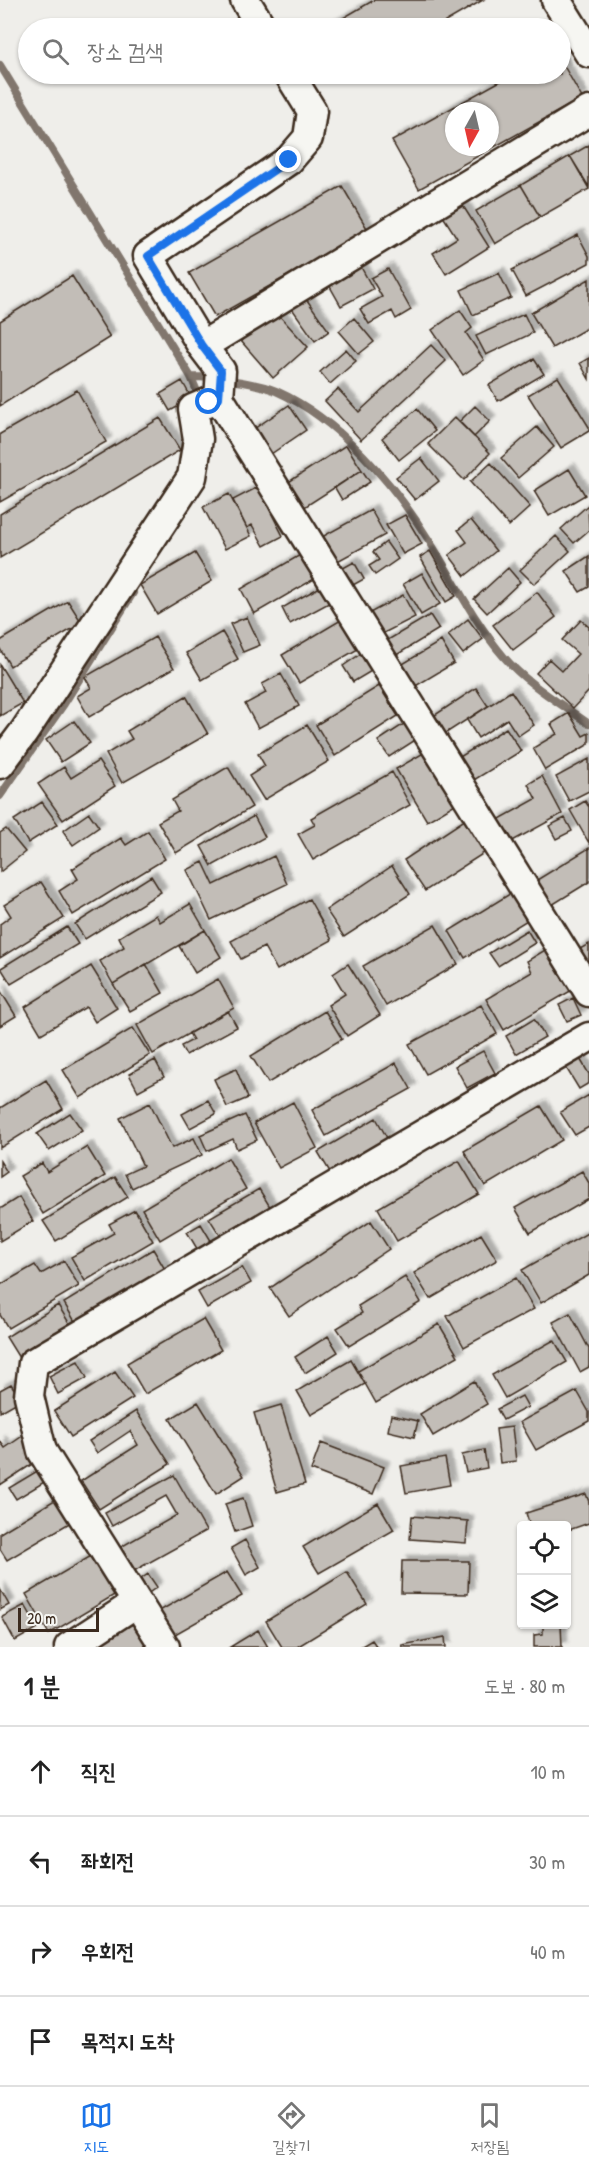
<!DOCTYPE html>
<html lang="ko">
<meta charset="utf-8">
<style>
:root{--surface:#fff;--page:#f2f2f2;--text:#222;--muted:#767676;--line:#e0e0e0;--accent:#1a73e8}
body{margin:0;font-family:"Patrick Hand","Poor Story",sans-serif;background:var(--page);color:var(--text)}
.controls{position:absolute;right:18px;bottom:18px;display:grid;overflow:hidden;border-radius:6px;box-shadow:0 2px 4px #0004}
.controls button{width:54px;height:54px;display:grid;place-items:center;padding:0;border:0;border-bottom:2px solid var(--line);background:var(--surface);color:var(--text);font:30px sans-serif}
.compass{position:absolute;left:445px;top:102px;width:54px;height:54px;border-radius:50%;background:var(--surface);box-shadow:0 2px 4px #0004;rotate:188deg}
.scale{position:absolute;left:18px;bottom:15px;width:81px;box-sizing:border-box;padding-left:6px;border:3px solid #3b2a1e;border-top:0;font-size:16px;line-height:21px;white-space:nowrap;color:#3b2a1e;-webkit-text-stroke:4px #f6f6f2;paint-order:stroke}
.stop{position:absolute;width:18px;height:18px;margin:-14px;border:4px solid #1a73e8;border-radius:50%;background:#fff}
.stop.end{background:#1a73e8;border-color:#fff;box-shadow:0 2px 6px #0008}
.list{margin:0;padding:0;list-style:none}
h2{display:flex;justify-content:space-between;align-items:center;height:78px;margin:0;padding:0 24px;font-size:26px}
h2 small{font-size:20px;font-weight:400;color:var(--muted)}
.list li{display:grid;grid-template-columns:39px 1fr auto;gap:18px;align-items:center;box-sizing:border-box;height:90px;padding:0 24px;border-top:2px solid var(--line)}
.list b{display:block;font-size:22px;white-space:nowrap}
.list em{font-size:20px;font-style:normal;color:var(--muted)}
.icon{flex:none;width:33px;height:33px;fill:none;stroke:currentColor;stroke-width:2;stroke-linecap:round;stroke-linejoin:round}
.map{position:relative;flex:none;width:589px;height:1647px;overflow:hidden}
.search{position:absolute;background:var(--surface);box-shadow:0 2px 4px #0004;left:18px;right:18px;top:18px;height:66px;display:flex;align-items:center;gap:15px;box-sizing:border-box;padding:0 21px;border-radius:33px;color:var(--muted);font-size:22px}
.sheet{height:438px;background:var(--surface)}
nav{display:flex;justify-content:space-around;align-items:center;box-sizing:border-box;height:84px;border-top:2px solid var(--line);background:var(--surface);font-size:16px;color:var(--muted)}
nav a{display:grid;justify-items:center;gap:3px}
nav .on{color:var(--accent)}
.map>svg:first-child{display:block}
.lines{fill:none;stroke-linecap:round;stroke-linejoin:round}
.stream{stroke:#81766d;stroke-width:8}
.building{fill:#c2bdb7;stroke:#3b2a1e;stroke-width:1.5;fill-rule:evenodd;filter:url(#shadow)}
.street-casing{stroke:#3b2a1e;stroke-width:33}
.street{stroke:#f6f6f2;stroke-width:28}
.route{stroke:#1a73e8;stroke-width:8}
</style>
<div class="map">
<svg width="589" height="1647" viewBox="0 0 589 1647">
<defs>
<filter id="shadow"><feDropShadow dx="5.5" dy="-5.5" stdDeviation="1.5" flood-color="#0004"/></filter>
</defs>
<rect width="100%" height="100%" fill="#efeeea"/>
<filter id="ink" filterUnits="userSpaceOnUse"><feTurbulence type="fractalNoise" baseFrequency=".0167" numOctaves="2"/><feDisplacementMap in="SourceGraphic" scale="12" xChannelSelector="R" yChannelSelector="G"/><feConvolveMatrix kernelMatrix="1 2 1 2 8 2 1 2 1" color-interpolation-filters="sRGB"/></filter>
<g filter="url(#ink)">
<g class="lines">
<path class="stream" d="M 0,65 L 191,377 L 201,401
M 191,377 C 213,377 255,382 276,391 C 339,419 394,484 430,542 C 454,580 474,622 504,657 C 527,684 560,703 589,724
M 0,796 L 64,704 L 133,593"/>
</g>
<path class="building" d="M 374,0 L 483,0 L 435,28 L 326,28 Z
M 560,59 L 582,98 L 419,189 L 392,141 L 513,74 L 560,74 ZM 454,111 L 490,111 L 490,147 L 454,147 Z
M 589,145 L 589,187 L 570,156 Z
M 570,156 L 589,189 L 540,217 L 521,185 Z
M 521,185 L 540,217 L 495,244 L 476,211 Z
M 342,186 L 368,230 L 215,317 L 189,273 Z
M 458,198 L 489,247 L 446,274 L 433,253 L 457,238 L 439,210 Z
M 578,235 L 589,256 L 589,263 L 526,296 L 512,270 Z
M 356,258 L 373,289 L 341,306 L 324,276 Z
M 388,269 L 411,310 L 396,319 L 392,311 L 369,324 L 360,309 L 382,297 L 371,278 Z
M 499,273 L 511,298 L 473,315 L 461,290 Z
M 72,276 L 110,337 L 0,406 L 0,321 Z
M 589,279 L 589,327 L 552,348 L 531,313 Z
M 302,293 L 329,331 L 315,341 L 288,303 Z
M 460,310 L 472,328 L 466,333 L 484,360 L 463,375 L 432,330 Z
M 275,311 L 308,347 L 273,378 L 241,341 Z
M 524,314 L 533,333 L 486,355 L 476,336 Z
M 354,318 L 374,342 L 359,354 L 339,331 Z
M 431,345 L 446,361 L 361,440 L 325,401 L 338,389 L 359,412 Z
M 346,349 L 356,361 L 330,384 L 320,372 Z
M 589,358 L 589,379 L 580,363 Z
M 534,359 L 544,374 L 498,401 L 489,385 Z
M 558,377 L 589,427 L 589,431 L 561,448 L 528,395 Z
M 182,381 L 192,399 L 170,411 L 160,394 Z
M 77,390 L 106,442 L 0,502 L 0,434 Z
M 289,405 L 306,430 L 268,456 L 251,431 Z
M 475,406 L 490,421 L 474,437 L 459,422 Z
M 417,409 L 435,431 L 399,460 L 382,438 Z
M 455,417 L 490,453 L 464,480 L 428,444 Z
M 160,418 L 180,450 L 0,558 L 0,514 Z
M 537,427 L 554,447 L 518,478 L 501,458 Z
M 346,445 L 362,470 L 303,508 L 287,483 Z
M 421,458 L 439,481 L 415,500 L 396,477 Z
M 491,463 L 530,507 L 509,526 L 470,482 Z
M 569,469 L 585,495 L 549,516 L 534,491 Z
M 362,470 L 370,482 L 342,500 L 335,488 Z
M 258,487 L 283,536 L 264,546 L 252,525 L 247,528 L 233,500 Z
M 229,494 L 251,536 L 225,549 L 203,507 Z
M 588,505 L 589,530 L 574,543 L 561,529 Z
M 371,510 L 385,535 L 334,563 L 320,538 Z
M 405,515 L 422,544 L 403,554 L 386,525 Z
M 471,520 L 496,551 L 465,576 L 449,555 L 467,542 L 458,530 Z
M 556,536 L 570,551 L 534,584 L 520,570 Z
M 386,542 L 398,559 L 375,575 L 369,566 L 379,560 L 373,552 Z
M 430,551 L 456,596 L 446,602 L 420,557 Z
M 195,553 L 212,581 L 157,614 L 140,585 Z
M 302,554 L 316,578 L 254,614 L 241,589 Z
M 589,556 L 589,587 L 580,592 L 566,571 Z
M 354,562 L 364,579 L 344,590 L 334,573 Z
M 508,568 L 520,582 L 487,613 L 474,599 Z
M 422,573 L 440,604 L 421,615 L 403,584 Z
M 320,587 L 329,603 L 290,624 L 282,608 Z
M 537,592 L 556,617 L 513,650 L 493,625 Z
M 403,595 L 415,617 L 378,636 L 366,615 Z
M 68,601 L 82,623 L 10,666 L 0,649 L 0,641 Z
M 430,615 L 439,629 L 390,659 L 381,644 Z
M 247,617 L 260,645 L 243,652 L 230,624 Z
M 468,619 L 483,639 L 463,654 L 448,635 Z
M 341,620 L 358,649 L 299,683 L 282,655 Z
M 581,620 L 589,627 L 589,691 L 573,708 L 536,673 L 549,659 L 562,671 L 578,654 L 562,640 Z
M 222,632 L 238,659 L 202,680 L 186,653 Z
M 155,637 L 174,668 L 89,717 L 77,696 L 91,688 L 85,677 Z
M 441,641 L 454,663 L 409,690 L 396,668 Z
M 362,653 L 373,670 L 353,682 L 343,666 Z
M 0,665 L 23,703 L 0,716 Z
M 281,674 L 299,706 L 258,728 L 245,704 L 266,693 L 262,684 Z
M 379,686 L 398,716 L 335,756 L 316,725 Z
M 476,688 L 488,706 L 440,737 L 429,719 Z
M 511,691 L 534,725 L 518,736 L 507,719 L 478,738 L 467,720 Z
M 186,696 L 208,734 L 122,783 L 106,754 L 132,739 L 127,731 Z
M 569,713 L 583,736 L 589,733 L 589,744 L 545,770 L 533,748 L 557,734 L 551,724 Z
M 74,721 L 90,743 L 61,762 L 46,740 Z
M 407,722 L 417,739 L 389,757 L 378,741 Z
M 307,725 L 329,761 L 264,800 L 249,776 L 265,766 L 258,754 Z
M 506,728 L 521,751 L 469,783 L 455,760 Z
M 427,751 L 457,803 L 427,821 L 396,769 Z
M 589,759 L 589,791 L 569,801 L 556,777 Z
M 98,761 L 115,786 L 63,820 L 38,784 L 64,767 L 71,778 Z
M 228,767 L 252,807 L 176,853 L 158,822 L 178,811 L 172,800 Z
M 392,772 L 410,805 L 313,860 L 298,834 L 315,825 L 311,818 Z
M 542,776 L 562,814 L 509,843 L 496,821 L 536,799 L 528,784 Z
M 585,801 L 589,807 L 589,843 L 570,810 Z
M 42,802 L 58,824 L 28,843 L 14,820 Z
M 89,813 L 99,827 L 73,845 L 63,831 Z
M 254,816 L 265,837 L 212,866 L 201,846 Z
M 565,818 L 572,831 L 556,839 L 549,826 Z
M 466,819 L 487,851 L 425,891 L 404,860 Z
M 6,829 L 25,852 L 0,872 L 0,833 Z
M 148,831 L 165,859 L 73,915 L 59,891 L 78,879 L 72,869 L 121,838 L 126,845 Z
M 589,848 L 589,882 L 547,908 L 532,883 Z
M 274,856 L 287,884 L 211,920 L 187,870 L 203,862 L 214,885 Z
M 392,866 L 410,894 L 344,937 L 326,910 Z
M 151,876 L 161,892 L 85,939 L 75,924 Z
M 41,882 L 64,918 L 0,958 L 0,924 L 11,916 L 4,905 Z
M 513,892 L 529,919 L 465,958 L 449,931 Z
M 309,899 L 332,940 L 277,970 L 264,947 L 241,959 L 231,941 Z
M 190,904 L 205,930 L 113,984 L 100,961 L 124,947 L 119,937 L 156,915 L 160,922 Z
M 435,925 L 458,964 L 386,1006 L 363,966 Z
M 67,927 L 78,944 L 11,984 L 1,968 Z
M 205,930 L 221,957 L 195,973 L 179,946 Z
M 527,930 L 535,943 L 498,966 L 489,953 Z
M 589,944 L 589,974 L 576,951 Z
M 550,947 L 574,989 L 504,1030 L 486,999 L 532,972 L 527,961 Z
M 146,964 L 163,993 L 130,1011 L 113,984 Z
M 348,964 L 380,1015 L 347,1036 L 328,1005 L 345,994 L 333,974 Z
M 91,966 L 117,1008 L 95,1022 L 86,1007 L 41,1034 L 25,1007 Z
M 218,979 L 234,1008 L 153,1054 L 137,1025 Z
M 0,990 L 16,1016 L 0,1026 Z
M 573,998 L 581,1015 L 567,1021 L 559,1005 Z
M 481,1005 L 497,1034 L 426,1074 L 409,1044 Z
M 228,1011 L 237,1027 L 186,1055 L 181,1046 L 193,1040 L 189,1033 Z
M 325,1011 L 342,1039 L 268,1083 L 251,1056 Z
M 534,1019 L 545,1037 L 516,1054 L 506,1036 Z
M 133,1028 L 150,1055 L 80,1098 L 63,1070 Z
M 483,1051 L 495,1073 L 467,1088 L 455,1066 Z
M 579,1057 L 589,1074 L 589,1083 L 579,1089 L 565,1066 Z
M 155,1060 L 164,1077 L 138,1091 L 129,1074 Z
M 396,1063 L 411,1089 L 326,1136 L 312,1110 Z
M 236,1069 L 248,1098 L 227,1107 L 214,1079 Z
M 46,1080 L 63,1109 L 0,1148 L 0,1108 Z
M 589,1095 L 589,1127 L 575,1135 L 560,1112 Z
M 208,1100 L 216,1114 L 190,1128 L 182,1114 Z
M 293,1102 L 317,1148 L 279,1168 L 254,1123 Z
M 150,1103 L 172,1148 L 194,1138 L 202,1155 L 132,1188 L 125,1174 L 143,1166 L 120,1118 Z
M 541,1106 L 562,1140 L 485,1186 L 464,1151 Z
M 70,1113 L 82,1130 L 49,1151 L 37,1134 Z
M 245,1115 L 257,1140 L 237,1149 L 233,1139 L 207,1151 L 200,1135 Z
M 376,1118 L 387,1138 L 330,1172 L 318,1152 Z
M 87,1147 L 105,1176 L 43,1214 L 20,1176 L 42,1163 L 47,1172 Z
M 228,1158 L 246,1189 L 160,1240 L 142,1209 Z
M 0,1161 L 7,1172 L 0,1177 Z
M 459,1161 L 479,1194 L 397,1241 L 378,1208 Z
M 582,1171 L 589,1183 L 589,1199 L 530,1233 L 515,1208 Z
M 115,1177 L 128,1197 L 56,1241 L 43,1221 Z
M 259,1189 L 272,1210 L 223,1240 L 209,1218 Z
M 19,1197 L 33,1221 L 0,1241 L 0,1209 Z
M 135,1210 L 153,1241 L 85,1281 L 71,1257 L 114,1233 L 109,1224 Z
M 371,1221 L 389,1249 L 289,1316 L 270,1288 Z
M 201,1224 L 213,1244 L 199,1252 L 187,1232 Z
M 589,1232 L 589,1275 L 541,1303 L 522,1270 Z
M 481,1234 L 497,1260 L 430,1299 L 414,1273 Z
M 153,1249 L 166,1271 L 77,1325 L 64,1303 Z
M 64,1261 L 79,1286 L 8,1328 L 0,1315 L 0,1285 L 35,1265 L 41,1274 Z
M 242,1267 L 251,1283 L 207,1308 L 198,1292 Z
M 405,1277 L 421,1302 L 349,1346 L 337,1328 L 362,1313 L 358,1306 Z
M 516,1278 L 534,1309 L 464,1347 L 447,1316 Z
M 58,1305 L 71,1326 L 19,1358 L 6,1337 Z
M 570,1313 L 589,1349 L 589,1367 L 580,1372 L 553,1322 Z
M 203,1319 L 221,1350 L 145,1394 L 127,1363 Z
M 439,1324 L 458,1356 L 376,1403 L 358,1371 Z
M 328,1336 L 338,1352 L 305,1373 L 295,1357 Z
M 554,1340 L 567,1362 L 505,1398 L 492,1375 Z
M 351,1360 L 365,1384 L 311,1415 L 297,1391 Z
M 78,1361 L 87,1378 L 58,1394 L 49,1376 Z
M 115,1372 L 133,1398 L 71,1437 L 54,1411 Z
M 474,1381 L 487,1404 L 433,1436 L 420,1414 Z
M 11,1384 L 21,1400 L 0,1412 L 0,1390 Z
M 577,1391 L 589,1412 L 589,1421 L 536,1450 L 520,1422 Z
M 522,1396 L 528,1407 L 503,1420 L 497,1409 Z
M 198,1402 L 244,1476 L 216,1494 L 170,1419 Z
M 281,1405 L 305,1484 L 277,1492 L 254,1413 Z
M 136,1411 L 170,1464 L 99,1509 L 81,1481 L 138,1445 L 130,1431 L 97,1453 L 89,1441 Z
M 391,1415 L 418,1421 L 414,1437 L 388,1431 Z
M 512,1427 L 516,1461 L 500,1463 L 496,1429 Z
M 24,1435 L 40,1459 L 0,1485 L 0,1441 L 5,1448 Z
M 321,1443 L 384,1467 L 373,1494 L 311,1470 Z
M 484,1450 L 487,1468 L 466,1472 L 462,1455 Z
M 445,1458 L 450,1485 L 406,1493 L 401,1466 Z
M 44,1467 L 51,1478 L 16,1499 L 9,1488 Z
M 174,1475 L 206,1531 L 132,1572 L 119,1548 L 177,1515 L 166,1496 L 112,1526 L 105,1513 Z
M 586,1494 L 589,1502 L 589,1523 L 566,1531 L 566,1526 L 530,1526 L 526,1513 Z
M 63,1495 L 78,1518 L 7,1560 L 0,1549 L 0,1533 Z
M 243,1498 L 252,1526 L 235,1532 L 225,1504 Z
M 378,1503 L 394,1530 L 319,1573 L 303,1547 Z
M 412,1516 L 468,1521 L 466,1543 L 410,1539 Z
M 245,1540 L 260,1567 L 246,1575 L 231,1548 Z
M 98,1552 L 121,1591 L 49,1634 L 26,1594 Z
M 402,1561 L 469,1561 L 468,1594 L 401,1593 Z
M 227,1572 L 242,1596 L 170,1637 L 156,1613 Z
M 347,1572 L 367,1604 L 297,1647 L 282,1647 L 266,1621 Z
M 148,1574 L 157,1587 L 143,1597 L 134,1584 Z
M 0,1589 L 9,1605 L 0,1610 Z
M 25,1605 L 38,1628 L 15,1641 L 2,1617 Z
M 138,1621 L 153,1647 L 92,1647 Z
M 543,1624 L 561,1624 L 562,1647 L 534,1647 L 534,1635 L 543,1634 Z
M 258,1630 L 268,1647 L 230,1647 Z
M 445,1637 L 446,1647 L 403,1647 L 402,1645 Z
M 372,1640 L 377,1647 L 360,1647 Z"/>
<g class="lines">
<g class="street-casing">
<path id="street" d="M 245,0 L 262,28
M 556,0 L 589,53
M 202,346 L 148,256 L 289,160 L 308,138 L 312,111 L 289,74
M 219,398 L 589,992
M 0,764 L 24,732 L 192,477 L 198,439 L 193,409 L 219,398 L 221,371 L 202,346 L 589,111
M 69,1647 L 136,1603
M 165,1647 L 42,1451 L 29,1396 L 33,1363 L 589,1037"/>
</g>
<use href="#street" class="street"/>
</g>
</g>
<g class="lines" filter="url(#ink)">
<path class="route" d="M 209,402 L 219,398 L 221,371 L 202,346 L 148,256 L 289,160"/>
</g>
</svg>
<div class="controls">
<button><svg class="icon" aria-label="locate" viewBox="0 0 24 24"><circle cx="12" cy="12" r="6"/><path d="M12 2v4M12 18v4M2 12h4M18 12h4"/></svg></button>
<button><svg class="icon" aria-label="layers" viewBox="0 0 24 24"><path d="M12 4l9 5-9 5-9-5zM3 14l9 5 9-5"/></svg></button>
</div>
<svg class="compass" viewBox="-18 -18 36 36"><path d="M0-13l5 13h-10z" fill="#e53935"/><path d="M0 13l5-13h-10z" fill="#767676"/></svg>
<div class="scale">20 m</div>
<div class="stop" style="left:209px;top:402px"></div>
<div class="stop end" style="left:289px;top:160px"></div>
<div class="search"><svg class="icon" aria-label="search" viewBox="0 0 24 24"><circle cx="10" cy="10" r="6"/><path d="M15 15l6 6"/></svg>장소 검색</div>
</div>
<section class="sheet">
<h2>1 분<small>도보 · 80 m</small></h2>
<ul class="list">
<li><svg class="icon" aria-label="ahead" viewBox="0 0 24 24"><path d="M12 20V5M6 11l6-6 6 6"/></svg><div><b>직진</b></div><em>10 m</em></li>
<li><svg class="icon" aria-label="left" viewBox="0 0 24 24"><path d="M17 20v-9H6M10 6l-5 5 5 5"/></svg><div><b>좌회전</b></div><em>30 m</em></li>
<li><svg class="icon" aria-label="right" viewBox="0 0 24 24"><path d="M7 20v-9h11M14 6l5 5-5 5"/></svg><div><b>우회전</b></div><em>40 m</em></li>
<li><svg class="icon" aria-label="arrive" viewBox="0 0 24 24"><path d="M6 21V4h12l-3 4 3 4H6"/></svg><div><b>목적지 도착</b></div></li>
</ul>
</section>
<nav>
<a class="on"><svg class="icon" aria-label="map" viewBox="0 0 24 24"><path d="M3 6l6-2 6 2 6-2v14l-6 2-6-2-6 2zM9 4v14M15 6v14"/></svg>지도</a>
<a><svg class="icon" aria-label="directions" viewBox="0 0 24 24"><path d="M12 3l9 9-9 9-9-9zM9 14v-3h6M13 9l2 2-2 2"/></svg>길찾기</a>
<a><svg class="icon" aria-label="saved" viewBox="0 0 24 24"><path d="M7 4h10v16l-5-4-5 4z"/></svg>저장됨</a>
</nav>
